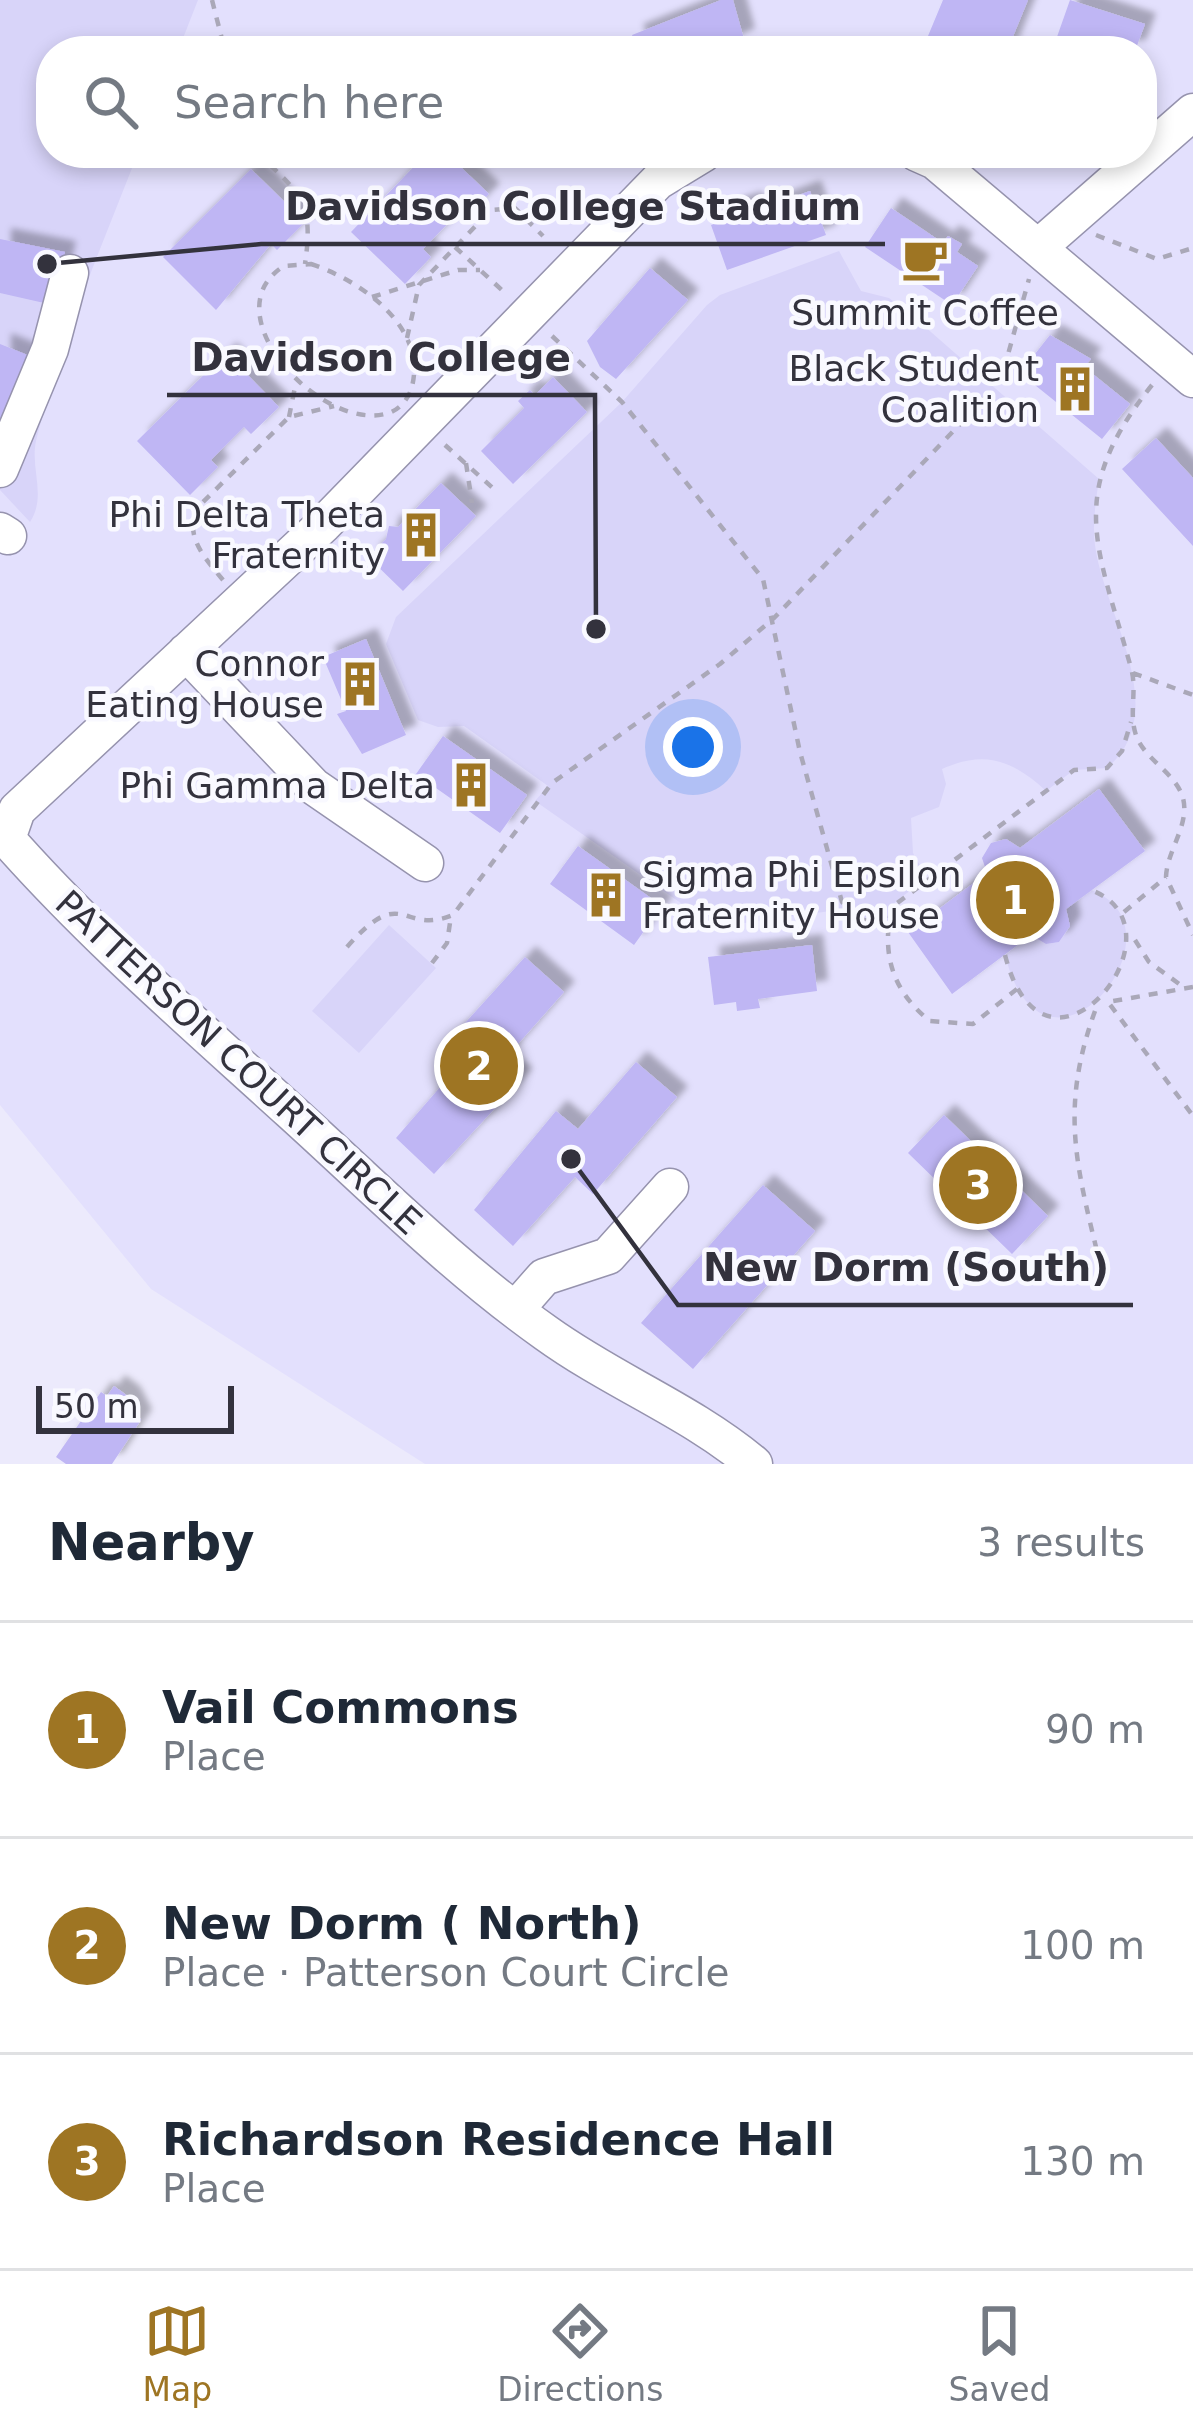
<!DOCTYPE html>
<meta charset="utf-8">
<style>
:root{--surface:#fff;--page:#f6f6f7;--text:#1f2937;--muted:#747a83;--line:#e0e1e3;--accent:#9e7523}
body{margin:0;font-family:"DejaVu Sans",sans-serif;background:var(--page);color:var(--text)}
.scale{position:absolute;left:36px;bottom:30px;width:198px;box-sizing:border-box;padding-left:12px;border:6px solid #33323d;border-top:0;font-size:33px;line-height:42px;white-space:nowrap;color:#33323d;-webkit-text-stroke:9px #f9f9ff;paint-order:stroke}
.you{position:absolute;left:693px;top:747px;width:42px;height:42px;margin:-30px;border:9px solid #fff;border-radius:50%;background:#1a73e8;box-shadow:0 0 0 18px #1a73e833}
.badge{display:grid;place-items:center;width:78px;height:78px;border-radius:50%;background:var(--accent);color:#fff;font-size:39px;font-weight:700}
.pin{position:absolute;translate:-50% -50%;border:6px solid #fff;box-shadow:0 3px 12px #0006}
.list{margin:0;padding:0;list-style:none}
h2{display:flex;justify-content:space-between;align-items:center;height:156px;margin:0;padding:0 48px;font-size:51px}
h2 small{font-size:39px;font-weight:400;color:var(--muted)}
.list li{display:grid;grid-template-columns:78px 1fr auto;gap:36px;align-items:center;box-sizing:border-box;height:216px;padding:0 48px;border-top:3px solid var(--line)}
.list b{display:block;font-size:45px;white-space:nowrap}
.list p{margin:0;font-size:39px;white-space:nowrap;color:var(--muted)}
.list em{font-size:39px;font-style:normal;color:var(--muted)}
.icon{flex:none;width:66px;height:66px;fill:none;stroke:currentColor;stroke-width:2;stroke-linecap:round;stroke-linejoin:round}
.map{position:relative;flex:none;width:1193px;height:1464px;overflow:hidden}
.search{position:absolute;background:var(--surface);box-shadow:0 6px 18px #0003;left:36px;right:36px;top:36px;height:132px;display:flex;align-items:center;gap:30px;box-sizing:border-box;padding:0 42px;border-radius:48px;color:var(--muted);font-size:45px}
.sheet{height:804px;background:var(--surface)}
nav{display:flex;justify-content:space-around;align-items:center;box-sizing:border-box;height:168px;border-top:3px solid var(--line);background:var(--surface);font-size:33px;color:var(--muted)}
nav a{display:grid;justify-items:center;gap:6px}
nav .on{color:var(--accent)}
.map>svg:first-child{display:block}
.built{fill:#e3e0fd;fill-rule:evenodd}
.green{fill:#d8d4f9}
.building{fill:#bfb6f4;filter:url(#shadow)}
.lines{fill:none;stroke-linecap:round;stroke-linejoin:round}
.minor-casing{stroke:#9693ae;stroke-width:39}
.path{stroke:#aaa8b8;stroke-width:4.5;stroke-dasharray:9 9;stroke-linecap:butt}
.minor{stroke:#fff;stroke-width:36}
.labels{text-anchor:middle;stroke-width:9;stroke-linejoin:round;paint-order:stroke}
.poi-label{font-size:36px;fill:#33323d;stroke:#f9f9ff;text-anchor:end}
.street-label{font-size:36px;fill:#33323d;stroke:#f9f9ff}
.leader{fill:none;stroke:#33323d;stroke-width:4.5}
.callout-dot{fill:#33323d;stroke:#f9f9ff;stroke-width:4.5}
.callout-label{font-size:39px;text-anchor:middle;font-weight:bold;fill:#33323d;stroke:#f9f9ff;stroke-width:9;stroke-linejoin:round;paint-order:stroke}
</style>
<div class="map">
<svg width="1193" height="1464" viewBox="0 0 1193 1464">
<defs>
<filter id="shadow"><feDropShadow dx="11" dy="-11" stdDeviation="3" flood-color="#0004"/></filter>
</defs>
<rect width="100%" height="100%" fill="#eceafc"/>
<path class="built" d="M 0,0 L 1193,0 L 1193,1464 L 425,1464 L 151,1289 L 0,1105 ZM 51,51 L 1142,51 L 1142,153 L 51,153 Z"/>
<path class="green" d="M 0,0 L 198,0 L 178,51 L 51,51 L 51,153 L 138,153 C 101,248 60,342 36,441 C 30,469 47,496 30,522 L 0,490 Z
M 839,251 L 861,291 L 889,298 L 915,318 L 1099,479 C 1096,500 1092,524 1095,545 C 1103,612 1174,711 1107,768 L 1074,770 L 1046,791 C 1012,760 985,750 942,769 L 946,784 L 939,807 L 911,818 L 913,853 L 927,878 L 895,902 L 887,929 L 845,909 L 715,927 L 535,801 L 548,786 L 464,726 L 438,727 L 418,720 L 386,644 L 396,617 L 622,402 L 707,305 L 720,295 Z
M 1091,890 C 1193,928 1045,1112 1005,955 L 1031,935 L 1046,944 L 1059,942 L 1070,926 L 1066,909 Z
M 389,925 L 436,968 L 359,1053 L 312,1011 Z"/>
<path class="building" d="M 721,0 L 733,0 L 744,39 L 718,51 L 638,51 L 632,35 Z
M 943,0 L 1028,0 L 1007,51 L 962,51 L 928,36 Z
M 1070,0 L 1145,24 L 1135,51 L 1052,51 Z
M 427,153 L 446,153 L 489,194 L 462,221 L 456,215 L 423,249 L 431,257 L 405,284 L 351,232 Z
M 251,169 L 305,222 L 277,250 L 271,244 L 216,310 L 163,257 Z
M 810,191 L 826,235 L 727,270 L 711,225 L 732,218 L 729,209 L 751,202 L 755,211 Z
M 891,208 L 943,243 L 948,236 L 962,244 L 957,252 L 978,266 L 952,305 L 865,247 Z
M 0,239 L 65,252 L 53,305 L 0,293 Z
M 650,268 L 688,300 L 616,379 L 600,367 L 587,341 Z
M 1050,335 L 1091,359 L 1084,367 L 1130,404 L 1102,439 L 1020,373 Z
M 0,344 L 30,356 L 0,428 Z
M 226,353 L 279,407 L 251,434 L 244,427 L 211,460 L 218,467 L 190,495 L 137,441 Z
M 553,377 L 587,412 L 513,484 L 481,451 L 524,408 L 518,401 L 530,390 L 535,395 Z
M 1156,438 L 1193,478 L 1193,546 L 1122,469 Z
M 441,483 L 476,516 L 403,591 L 368,557 L 386,539 L 389,526 L 398,527 Z
M 366,639 L 406,735 L 362,754 L 337,714 L 346,711 L 323,657 Z
M 443,736 L 527,795 L 500,833 L 416,774 Z
M 1099,789 L 1145,851 L 1066,909 L 1070,926 L 1059,942 L 1046,944 L 1031,935 L 952,994 L 908,932 L 987,873 L 982,858 L 991,843 L 1006,839 L 1020,848 Z
M 578,846 L 662,906 L 634,945 L 550,884 Z
M 812,945 L 817,991 L 758,999 L 760,1008 L 737,1011 L 736,1002 L 714,1005 L 708,957 Z
M 525,957 L 564,992 L 502,1062 L 522,1079 L 434,1174 L 396,1138 L 455,1070 L 437,1054 Z
M 636,1062 L 677,1097 L 593,1194 L 575,1177 L 513,1246 L 474,1210 L 556,1111 L 578,1129 Z
M 944,1115 L 1048,1216 L 1012,1254 L 908,1153 Z
M 763,1185 L 815,1231 L 693,1369 L 641,1323 Z
M 114,1386 L 129,1397 L 141,1420 L 112,1464 L 66,1464 L 56,1457 L 101,1392 L 107,1396 Z"/>
<g class="lines">
<g class="minor-casing">
<path id="minor" d="M 917,153 L 935,161 L 1193,379
M 1040,246 L 1193,112
M 0,469 L 50,349 L 70,273
M 0,531 L 8,536
M 186,652 L 313,786 L 425,863
M 0,831 C 89,933 190,1020 290,1111 C 373,1186 454,1268 546,1333 C 614,1382 689,1410 754,1464
M 7,839 L 17,810 L 324,524 L 658,181 L 704,153
M 516,1309 L 544,1277 L 608,1256 L 670,1187"/>
</g>
<path class="path" d="M 212,0 L 225,51
M 257,153 C 301,194 314,202 305,264
M 1096,235 L 1157,259 L 1193,248
M 455,247 L 504,292
M 311,264 C 360,280 430,328 411,390 C 407,401 397,412 385,414 C 319,430 210,312 284,266 Z
M 372,297 L 458,270 L 480,270
M 552,336 L 622,402 L 763,579 L 800,752 L 842,902 L 852,915 L 887,929
M 407,338 L 419,285 L 491,210 L 515,208 L 543,236
M 1152,385 C 1064,495 1098,547 1131,668 C 1138,692 1127,717 1138,740 C 1149,762 1176,774 1183,798 C 1190,825 1167,850 1166,877 L 1193,935
M 289,417 L 296,382
M 445,445 L 495,490
M 466,463 L 472,503
M 223,580 C 205,558 183,536 198,507 L 289,417 L 334,406
M 1133,673 L 1193,695
M 1124,912 L 1166,877
M 1135,940 L 1149,962 L 1182,986
M 347,947 C 404,882 401,936 453,915 L 552,783 L 720,664 L 774,618 L 986,397 L 1007,358 L 1029,279
M 1005,955 C 1045,1112 1193,928 1091,890
M 432,963 L 447,943 L 451,916
M 1193,987 L 1108,1002 L 1193,1116
M 1017,989 L 973,1024 L 930,1021 C 892,991 881,953 892,907 L 1074,770 L 1107,768 L 1122,751 L 1131,722
M 1095,1011 C 1058,1113 1078,1171 1102,1272"/>
<use href="#minor" class="minor"/>
</g>
<defs>
<g id="cafe-bare" transform="scale(3.6)"><path d="M-5.5-4.5H6V0H3Q3 3.5 0 3.5H-2.5Q-5.5 3.5-5.5 0ZM3-3.2v2h1.7v-2ZM-6 4.5H4V6H-6Z" fill="#9e7523" stroke="#f9f9ff" stroke-width="2.5" paint-order="stroke"/></g>
<g id="building-bare" transform="scale(3.6)"><path d="M-4-6H4V6H1V3H-1V6H-4ZM-2.5-4.3h1.7v1.8h-1.7ZM.8-4.3h1.7v1.8H.8ZM-2.5-1h1.7V.8h-1.7ZM.8-1h1.7V.8H.8Z" fill="#9e7523" stroke="#f9f9ff" stroke-width="2.5" paint-order="stroke"/></g>
</defs>
<g fill-rule="evenodd">
<use href="#cafe-bare" x="925" y="259"/>
<use href="#building-bare" x="1075" y="389"/>
<use href="#building-bare" x="421" y="535"/>
<use href="#building-bare" x="360" y="684"/>
<use href="#building-bare" x="471" y="785"/>
<use href="#building-bare" x="606" y="895"/>
</g>
<g class="labels">
<g class="poi-label">
<text x="925" y="325" text-anchor="middle">Summit Coffee</text>
<text x="1039" y="381">Black Student<tspan x="1039" dy="41">Coalition</tspan></text>
<text x="385" y="527">Phi Delta Theta<tspan x="385" dy="41">Fraternity</tspan></text>
<text x="324" y="676">Connor<tspan x="324" dy="41">Eating House</tspan></text>
<text x="435" y="798">Phi Gamma Delta</text>
<text x="642" y="887" text-anchor="start">Sigma Phi Epsilon<tspan x="642" dy="41">Fraternity House</tspan></text>
</g>
<g class="street-label">
<text transform="translate(239 1062) rotate(43)" y="13">PATTERSON COURT CIRCLE</text>
</g>
</g>
<path class="leader" d="M47 264L261 244H885M596 629L595 395H167M571 1159L678 1305H1133"/>
<g class="callout-dot">
<circle cx="47" cy="264" r="12"/>
<circle cx="596" cy="629" r="12"/>
<circle cx="571" cy="1159" r="12"/>
</g>
<g class="callout-label">
<text x="573" y="220">Davidson College Stadium</text>
<text x="381" y="371">Davidson College</text>
<text x="906" y="1281">New Dorm (South)</text>
</g>
</svg>
<div class="scale">50 m</div>
<div class="you"></div>
<div class="pin badge" style="left:1015px;top:900px">1</div>
<div class="pin badge" style="left:479px;top:1066px">2</div>
<div class="pin badge" style="left:978px;top:1185px">3</div>
<div class="search"><svg class="icon" aria-label="search" viewBox="0 0 24 24"><circle cx="10" cy="10" r="6"/><path d="M15 15l6 6"/></svg>Search here</div>
</div>
<section class="sheet">
<h2>Nearby<small>3 results</small></h2>
<ul class="list">
<li><span class="badge">1</span><div><b>Vail Commons</b><p>Place</p></div><em>90 m</em></li>
<li><span class="badge">2</span><div><b>New Dorm ( North)</b><p>Place · Patterson Court Circle</p></div><em>100 m</em></li>
<li><span class="badge">3</span><div><b>Richardson Residence Hall</b><p>Place</p></div><em>130 m</em></li>
</ul>
</section>
<nav>
<a class="on"><svg class="icon" aria-label="map" viewBox="0 0 24 24"><path d="M3 6l6-2 6 2 6-2v14l-6 2-6-2-6 2zM9 4v14M15 6v14"/></svg>Map</a>
<a><svg class="icon" aria-label="directions" viewBox="0 0 24 24"><path d="M12 3l9 9-9 9-9-9zM9 14v-3h6M13 9l2 2-2 2"/></svg>Directions</a>
<a><svg class="icon" aria-label="saved" viewBox="0 0 24 24"><path d="M7 4h10v16l-5-4-5 4z"/></svg>Saved</a>
</nav>
